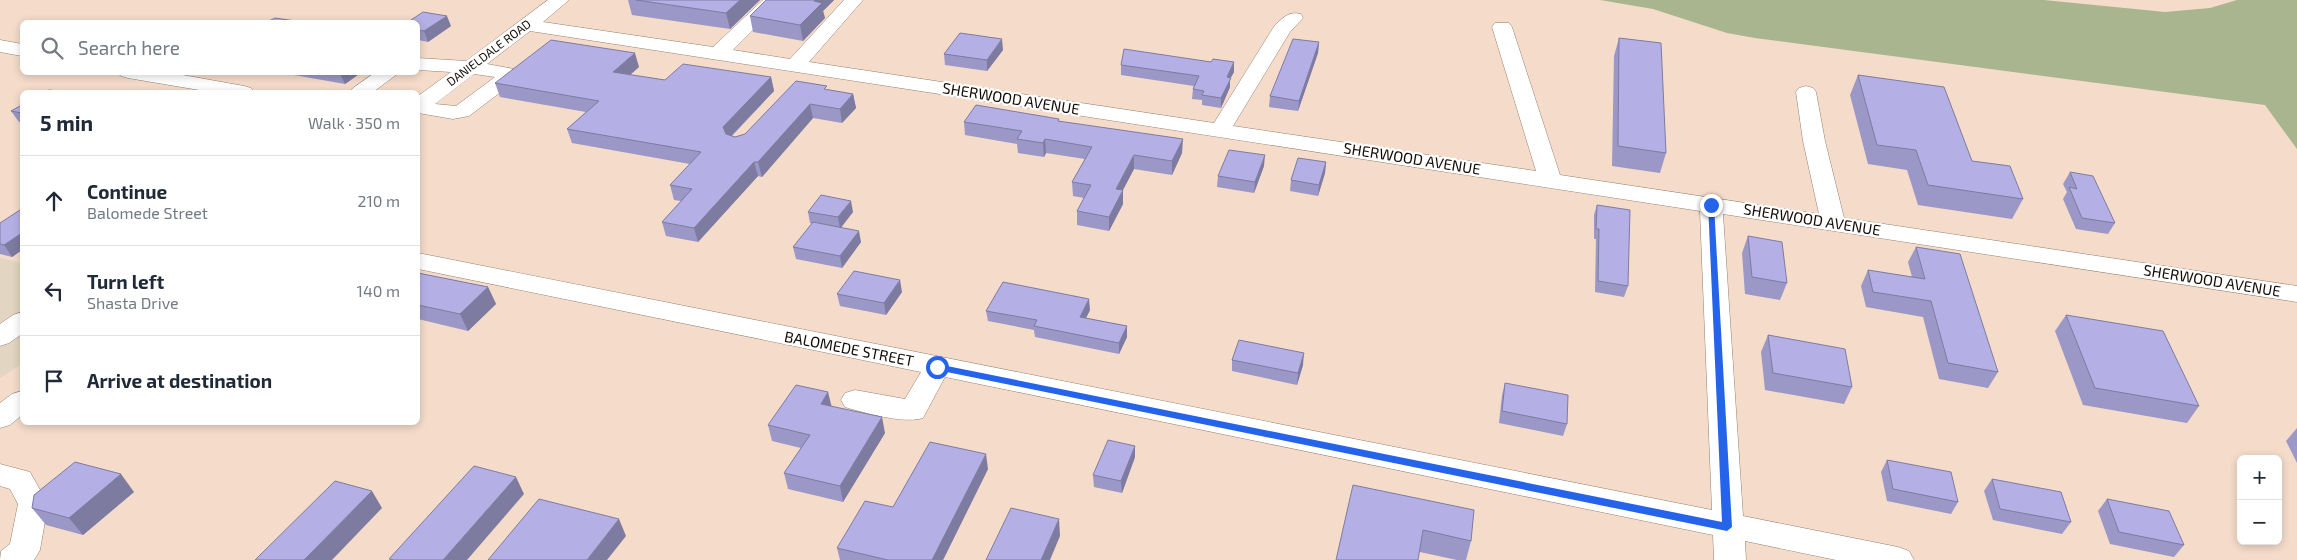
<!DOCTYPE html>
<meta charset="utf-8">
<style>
:root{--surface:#fff;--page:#f6f6f7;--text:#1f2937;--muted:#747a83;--line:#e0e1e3}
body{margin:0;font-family:"Exo 2",sans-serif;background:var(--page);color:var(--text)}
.controls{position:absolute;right:15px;bottom:15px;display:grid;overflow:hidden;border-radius:8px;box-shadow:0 2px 8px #0003}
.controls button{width:45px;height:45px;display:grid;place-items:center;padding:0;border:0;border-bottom:1px solid var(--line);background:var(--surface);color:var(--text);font:25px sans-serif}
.stop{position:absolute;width:15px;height:15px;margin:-11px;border:4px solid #2563eb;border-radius:50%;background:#fff}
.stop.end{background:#2563eb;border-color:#fff;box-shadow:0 1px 5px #0008}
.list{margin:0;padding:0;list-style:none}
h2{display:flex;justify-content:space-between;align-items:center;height:65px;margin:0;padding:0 20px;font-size:21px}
h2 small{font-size:16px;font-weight:400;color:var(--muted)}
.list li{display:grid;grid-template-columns:32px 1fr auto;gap:15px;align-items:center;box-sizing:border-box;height:90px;padding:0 20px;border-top:1px solid var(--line)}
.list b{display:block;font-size:19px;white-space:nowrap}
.list p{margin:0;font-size:16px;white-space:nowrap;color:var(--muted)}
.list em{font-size:16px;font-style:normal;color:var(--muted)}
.icon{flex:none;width:28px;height:28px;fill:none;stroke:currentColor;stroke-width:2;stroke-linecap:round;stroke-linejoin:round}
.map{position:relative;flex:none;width:2297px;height:560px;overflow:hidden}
.search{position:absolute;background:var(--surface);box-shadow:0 2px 8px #0003;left:20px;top:20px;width:400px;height:55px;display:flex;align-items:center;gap:12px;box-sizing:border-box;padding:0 18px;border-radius:8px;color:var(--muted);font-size:19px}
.panel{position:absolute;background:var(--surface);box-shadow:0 2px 8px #0003;left:20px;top:90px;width:400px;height:335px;border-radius:8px}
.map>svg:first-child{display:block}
.commercial{fill:#e2d5c1}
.green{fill:#a9b58f}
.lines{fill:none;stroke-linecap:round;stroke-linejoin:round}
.minor-casing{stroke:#978071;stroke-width:1}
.minor{fill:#fff;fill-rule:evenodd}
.wall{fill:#9b97c6}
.shaded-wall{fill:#7e7ba1}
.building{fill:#b4b0e6;stroke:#7e7ba1}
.route{fill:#2563eb}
.labels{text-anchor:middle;stroke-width:4.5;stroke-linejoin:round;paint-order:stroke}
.far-street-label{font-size:12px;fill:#130b06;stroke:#fff}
.street-label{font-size:15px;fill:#130b06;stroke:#fff}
</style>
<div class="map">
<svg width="2297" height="560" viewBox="0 0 2297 560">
<rect width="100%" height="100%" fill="#f4dbca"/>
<path class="commercial" d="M 0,258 L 22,263 L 22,364 L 0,378 Z"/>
<path class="green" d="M 1600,0 L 2044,0 L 2165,12 L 2210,8 L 2237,0 L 2297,0 L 2297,149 L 2265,105 L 1755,38 L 1727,33 L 1653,9 Z"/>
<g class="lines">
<g class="minor-casing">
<path id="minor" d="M 548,0 L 569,0 L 543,22 L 713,47 L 763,0 L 783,0 L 733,50 L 790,59 L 844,0 L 863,0 L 809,62 L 1214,123 L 1275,25 C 1284,17 1289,11 1301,14 L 1303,18 L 1290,32 L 1233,126 L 1536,171 L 1492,27 L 1495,23 L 1509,23 L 1512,27 L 1560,175 L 1819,214 L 1803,141 L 1796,92 L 1799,88 L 1806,86 L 1813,88 L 1816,92 L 1825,141 L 1844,218 L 2297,286 L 2297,302 L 1723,214 L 1743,516 L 1898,547 L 1909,551 L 1914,560 L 1836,560 L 1745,541 L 1746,560 L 1714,560 L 1713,535 L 945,377 L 923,418 C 904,424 865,413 845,407 L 841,400 L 845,393 L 855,390 L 905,399 L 921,372 L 418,269 L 418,253 L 1712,510 L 1700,211 L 530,31 L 487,64 L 514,69 L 517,78 L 514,82 L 469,116 L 453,119 L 418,113 L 418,96 L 451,72 L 418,70 L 418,58 L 466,61 ZM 474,74 L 495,77 L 456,106 L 435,104 Z
M 0,40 L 22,44 L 22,56 L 0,52 Z
M 118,72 L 166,72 L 244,86 L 251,88 L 254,92 L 211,92 L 128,78 L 121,76 Z
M 376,72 L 400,72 L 373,92 L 350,92 L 353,88 Z
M 22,312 L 22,334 L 9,343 L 0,346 L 0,324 L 13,315 Z
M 22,391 L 22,415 L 10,425 L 0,428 L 0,403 L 12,394 Z
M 0,464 L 30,472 L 48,504 L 40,550 L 34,560 L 0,560 L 1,551 L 10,544 L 18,504 L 10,489 L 0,486 Z"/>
</g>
<use href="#minor" class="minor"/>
</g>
<path class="wall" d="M 628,0 L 760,0 L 730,29 L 632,15 Z
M 766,0 L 834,0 L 823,11 L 825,18 L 803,41 L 753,32 L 750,16 Z
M 418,22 L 451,26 L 428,42 L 418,40 Z
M 1619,38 L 1666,153 L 1660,173 L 1612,166 L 1614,56 Z
M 1319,42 L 1318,53 L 1298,111 L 1269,107 L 1270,96 Z
M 1003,50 L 987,71 L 945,65 L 944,54 Z
M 1121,65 L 1234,72 L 1230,79 L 1230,87 L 1221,108 L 1202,105 L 1202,100 L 1192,99 L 1193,89 L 1194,86 L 1121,75 Z
M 639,67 L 630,75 L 665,80 L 771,77 L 774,91 L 732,136 L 735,137 L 745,134 L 828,90 L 853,94 L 856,108 L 842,123 L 813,118 L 762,177 L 758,176 L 698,242 L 666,236 L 662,222 L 681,201 L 674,200 L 670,185 L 690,164 L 572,143 L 567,129 L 586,112 L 500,97 L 495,83 Z
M 277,72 L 362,72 L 345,84 Z
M 1858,75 L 2023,199 L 2012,219 L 1918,205 L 1907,170 L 1868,164 L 1850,95 Z
M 22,105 L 22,123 L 19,122 L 11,111 Z
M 1059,121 L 1182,153 L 1172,175 L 1134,169 L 1123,190 L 1123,204 L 1109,231 L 1077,225 L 1077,211 L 1084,198 L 1073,196 L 1072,182 L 1085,159 L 1046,153 L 1044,157 L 1018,153 L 1017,144 L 965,135 L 964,122 Z
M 1326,162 L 1325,173 L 1318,196 L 1290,191 L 1291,180 Z
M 1264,166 L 1254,193 L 1217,187 L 1218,176 Z
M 2070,172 L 2115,223 L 2108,234 L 2076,229 L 2063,199 L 2067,192 L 2063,184 Z
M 1597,205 L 1628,286 L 1624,297 L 1595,292 L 1596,239 L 1594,239 L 1594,215 Z
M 22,210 L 22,250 L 12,257 L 0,254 L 0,223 Z
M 808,212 L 853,212 L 841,227 L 861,242 L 842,268 L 796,259 L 793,247 L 812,224 L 810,223 Z
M 1748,236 L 1787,283 L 1780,300 L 1745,294 L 1742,253 Z
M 1916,247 L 1998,372 L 1988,388 L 1939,379 L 1923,317 L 1866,307 L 1861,286 L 1868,270 L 1912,277 L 1908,262 Z
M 418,273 L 488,287 L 496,304 L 468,331 L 418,319 Z
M 902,292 L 886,315 L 840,306 L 837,294 Z
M 1090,310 L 1086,318 L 1127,326 L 1127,337 L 1119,354 L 1035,337 L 1034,330 L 988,321 L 986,311 Z
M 2066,315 L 2199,406 L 2187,423 L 2083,405 L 2055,331 Z
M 1768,335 L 1852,387 L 1844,404 L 1765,390 L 1761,352 Z
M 1232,360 L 1303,365 L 1297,385 L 1232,371 Z
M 1505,383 L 1567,424 L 1563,436 L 1499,423 L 1502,395 Z
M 832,406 L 885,433 L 843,502 L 788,489 L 784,473 L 801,448 L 772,441 L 768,425 Z
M 2297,428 L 2297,463 L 2286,441 Z
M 1135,457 L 1122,493 L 1094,487 L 1093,475 Z
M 1887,460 L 1958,502 L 1951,514 L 1887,501 L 1881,472 Z
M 988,469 L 943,560 L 840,560 L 837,548 L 893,507 Z
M 1992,479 L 2071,522 L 2062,534 L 1993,520 L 1984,491 Z
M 1353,485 L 1471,541 L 1466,560 L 1457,560 L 1420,552 Z
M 134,492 L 83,535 L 46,525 L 32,508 Z
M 2107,499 L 2184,545 L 2174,557 L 2110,544 L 2098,511 Z"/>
<path class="shaded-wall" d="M 740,0 L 760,0 L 730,29 L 726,13 Z
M 815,0 L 834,0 L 823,11 L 825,18 L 803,41 L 800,25 Z
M 447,16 L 451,26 L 428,42 L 424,31 Z
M 1002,39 L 1003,50 L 987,71 L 987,60 Z
M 1319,42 L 1318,53 L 1298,111 L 1299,101 Z
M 635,53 L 639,67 L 617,86 L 613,72 Z
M 1234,62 L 1234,72 L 1230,79 L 1230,87 L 1221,108 L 1221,98 L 1227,77 Z
M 342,72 L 362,72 L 345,84 L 340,74 Z
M 771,77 L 774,91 L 726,141 L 723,127 Z
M 853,94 L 856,108 L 842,123 L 840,109 Z
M 810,104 L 813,118 L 762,177 L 758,162 Z
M 1045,139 L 1046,153 L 1044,157 L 1043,143 Z
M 1183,139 L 1182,153 L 1172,175 L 1172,161 Z
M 1134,155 L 1134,169 L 1116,203 L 1116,189 Z
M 1265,155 L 1264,166 L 1254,193 L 1255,182 Z
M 754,162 L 758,176 L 698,242 L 694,228 Z
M 1326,162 L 1325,173 L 1318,196 L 1319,185 Z
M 1123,190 L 1123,204 L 1109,231 L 1109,217 Z
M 851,201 L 853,212 L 840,229 L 838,217 Z
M 859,231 L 861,242 L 842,268 L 840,256 Z
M 22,233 L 22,250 L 12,257 L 4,245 Z
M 900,280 L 902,292 L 886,315 L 884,303 Z
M 488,287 L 496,304 L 468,331 L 460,314 Z
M 1089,299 L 1090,310 L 1081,328 L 1080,317 Z
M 1127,326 L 1127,337 L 1119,354 L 1119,343 Z
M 1304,353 L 1303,365 L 1297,385 L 1298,373 Z
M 828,392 L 832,408 L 821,404 Z
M 882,417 L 885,433 L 843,502 L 840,486 Z
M 1135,446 L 1135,457 L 1122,493 L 1121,481 Z
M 986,454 L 988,469 L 943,560 L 932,560 Z
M 121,474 L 134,492 L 83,535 L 69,518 Z
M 516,477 L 524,494 L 467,560 L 443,560 Z
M 372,491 L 382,508 L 332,560 L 304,560 Z
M 619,519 L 626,536 L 607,560 L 587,560 Z
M 1059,519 L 1060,536 L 1050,560 L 1041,560 Z"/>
<path class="building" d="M 636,0 L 740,0 L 726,13 Z
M 766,0 L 815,0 L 814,1 L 822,3 L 800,25 L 750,16 Z
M 423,12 L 447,16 L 424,31 L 418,30 L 418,22 L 408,22 Z
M 275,18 L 302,22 L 267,22 Z
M 960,33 L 1002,39 L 987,60 L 944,54 Z
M 1619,38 L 1661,43 L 1666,153 L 1618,146 Z
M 1293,39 L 1319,42 L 1299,101 L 1270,96 Z
M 551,40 L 635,53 L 613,72 L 665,80 L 683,64 L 771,77 L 723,127 L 726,134 L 735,137 L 745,134 L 796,81 L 827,86 L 824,89 L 853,94 L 840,109 L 810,104 L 758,162 L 754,162 L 694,228 L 662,222 L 692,189 L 670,185 L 701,152 L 567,129 L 599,101 L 495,83 Z
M 1124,49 L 1211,62 L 1213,59 L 1234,62 L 1227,77 L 1231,78 L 1221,98 L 1202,95 L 1204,91 L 1193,89 L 1199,76 L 1121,65 Z
M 1858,75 L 1944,87 L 1972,161 L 2010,166 L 2023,199 L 1928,185 L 1916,150 L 1877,145 Z
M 49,90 L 65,92 L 45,92 Z
M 22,105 L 22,113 L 11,111 Z
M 976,105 L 1059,119 L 1058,121 L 1183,139 L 1172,161 L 1134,155 L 1116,189 L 1123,190 L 1109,217 L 1077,211 L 1091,185 L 1072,182 L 1092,147 L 1045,139 L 1043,143 L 1017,139 L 1022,131 L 964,122 Z
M 1229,150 L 1265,155 L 1255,182 L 1218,176 Z
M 1298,158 L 1326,162 L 1319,185 L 1291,180 Z
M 2070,172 L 2093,176 L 2115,223 L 2082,218 L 2069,187 L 2077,189 Z
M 821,195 L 851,201 L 838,217 L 808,212 Z
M 1597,205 L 1630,210 L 1628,286 L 1598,281 L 1599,229 L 1596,229 Z
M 20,210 L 22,210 L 22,233 L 4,245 L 0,244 L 0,223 Z
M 813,222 L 859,231 L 840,256 L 793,247 Z
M 1748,236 L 1782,242 L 1787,283 L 1752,277 Z
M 1916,247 L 1960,254 L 1998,372 L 1948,363 L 1931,301 L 1873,292 L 1868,270 L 1925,279 Z
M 854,271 L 900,280 L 884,303 L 837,294 Z
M 418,273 L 488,287 L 460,314 L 418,305 Z
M 1003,282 L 1089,299 L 1080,317 L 1127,326 L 1119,343 L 1034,326 L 1037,320 L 986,311 Z
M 2066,315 L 2163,331 L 2199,406 L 2095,388 Z
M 1768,335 L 1845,349 L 1852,387 L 1773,373 Z
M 1239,340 L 1304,353 L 1298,373 L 1232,360 Z
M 1505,383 L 1568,395 L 1567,424 L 1502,411 Z
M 796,385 L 828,392 L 821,404 L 882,417 L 840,486 L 784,473 L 810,435 L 768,425 Z
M 1108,440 L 1135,446 L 1121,481 L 1093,475 Z
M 930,442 L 986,454 L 932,560 L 888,560 L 837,548 L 865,501 L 893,507 Z
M 1887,460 L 1951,472 L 1958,502 L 1893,489 Z
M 75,462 L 121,474 L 69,518 L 32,508 L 34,495 Z
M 474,466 L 516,477 L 443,560 L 394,560 L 389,559 Z
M 1992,479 L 2061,492 L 2071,522 L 2000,509 Z
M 335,481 L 372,491 L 304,560 L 255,560 Z
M 1353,485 L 1474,510 L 1471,541 L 1423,530 L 1418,560 L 1336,560 Z
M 539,499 L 619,519 L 587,560 L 488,560 Z
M 2107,499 L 2169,511 L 2184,545 L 2119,532 Z
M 1011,508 L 1059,519 L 1041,560 L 986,560 Z"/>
<path class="route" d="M 1708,203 L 1714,205 L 1732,527 L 1727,531 L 937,370 L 932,367 L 937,364 L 1722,522 Z"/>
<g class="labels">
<g class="far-street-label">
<text transform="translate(489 53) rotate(-37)" y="4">DANIELDALE ROAD</text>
</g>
<g class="street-label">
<text transform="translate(1011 99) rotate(9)" y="5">SHERWOOD AVENUE</text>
<text transform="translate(1412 159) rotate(9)" y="5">SHERWOOD AVENUE</text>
<text transform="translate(1812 220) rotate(9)" y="5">SHERWOOD AVENUE</text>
<text transform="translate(2212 281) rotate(9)" y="5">SHERWOOD AVENUE</text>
<text transform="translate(849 349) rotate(11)" y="5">BALOMEDE STREET</text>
</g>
</g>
</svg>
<div class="controls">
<button>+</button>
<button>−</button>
</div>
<div class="stop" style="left:937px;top:367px"></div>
<div class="stop end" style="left:1711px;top:205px"></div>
<div class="search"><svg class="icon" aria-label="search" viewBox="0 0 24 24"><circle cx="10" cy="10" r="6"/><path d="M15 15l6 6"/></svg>Search here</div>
<section class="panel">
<h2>5 min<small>Walk · 350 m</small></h2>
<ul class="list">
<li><svg class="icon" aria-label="ahead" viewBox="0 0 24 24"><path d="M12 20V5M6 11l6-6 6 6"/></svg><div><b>Continue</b><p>Balomede Street</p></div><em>210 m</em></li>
<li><svg class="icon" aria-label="left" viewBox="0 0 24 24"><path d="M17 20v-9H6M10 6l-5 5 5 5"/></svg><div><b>Turn left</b><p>Shasta Drive</p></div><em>140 m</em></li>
<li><svg class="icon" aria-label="arrive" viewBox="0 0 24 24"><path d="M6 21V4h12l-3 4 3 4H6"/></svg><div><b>Arrive at destination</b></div></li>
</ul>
</section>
</div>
